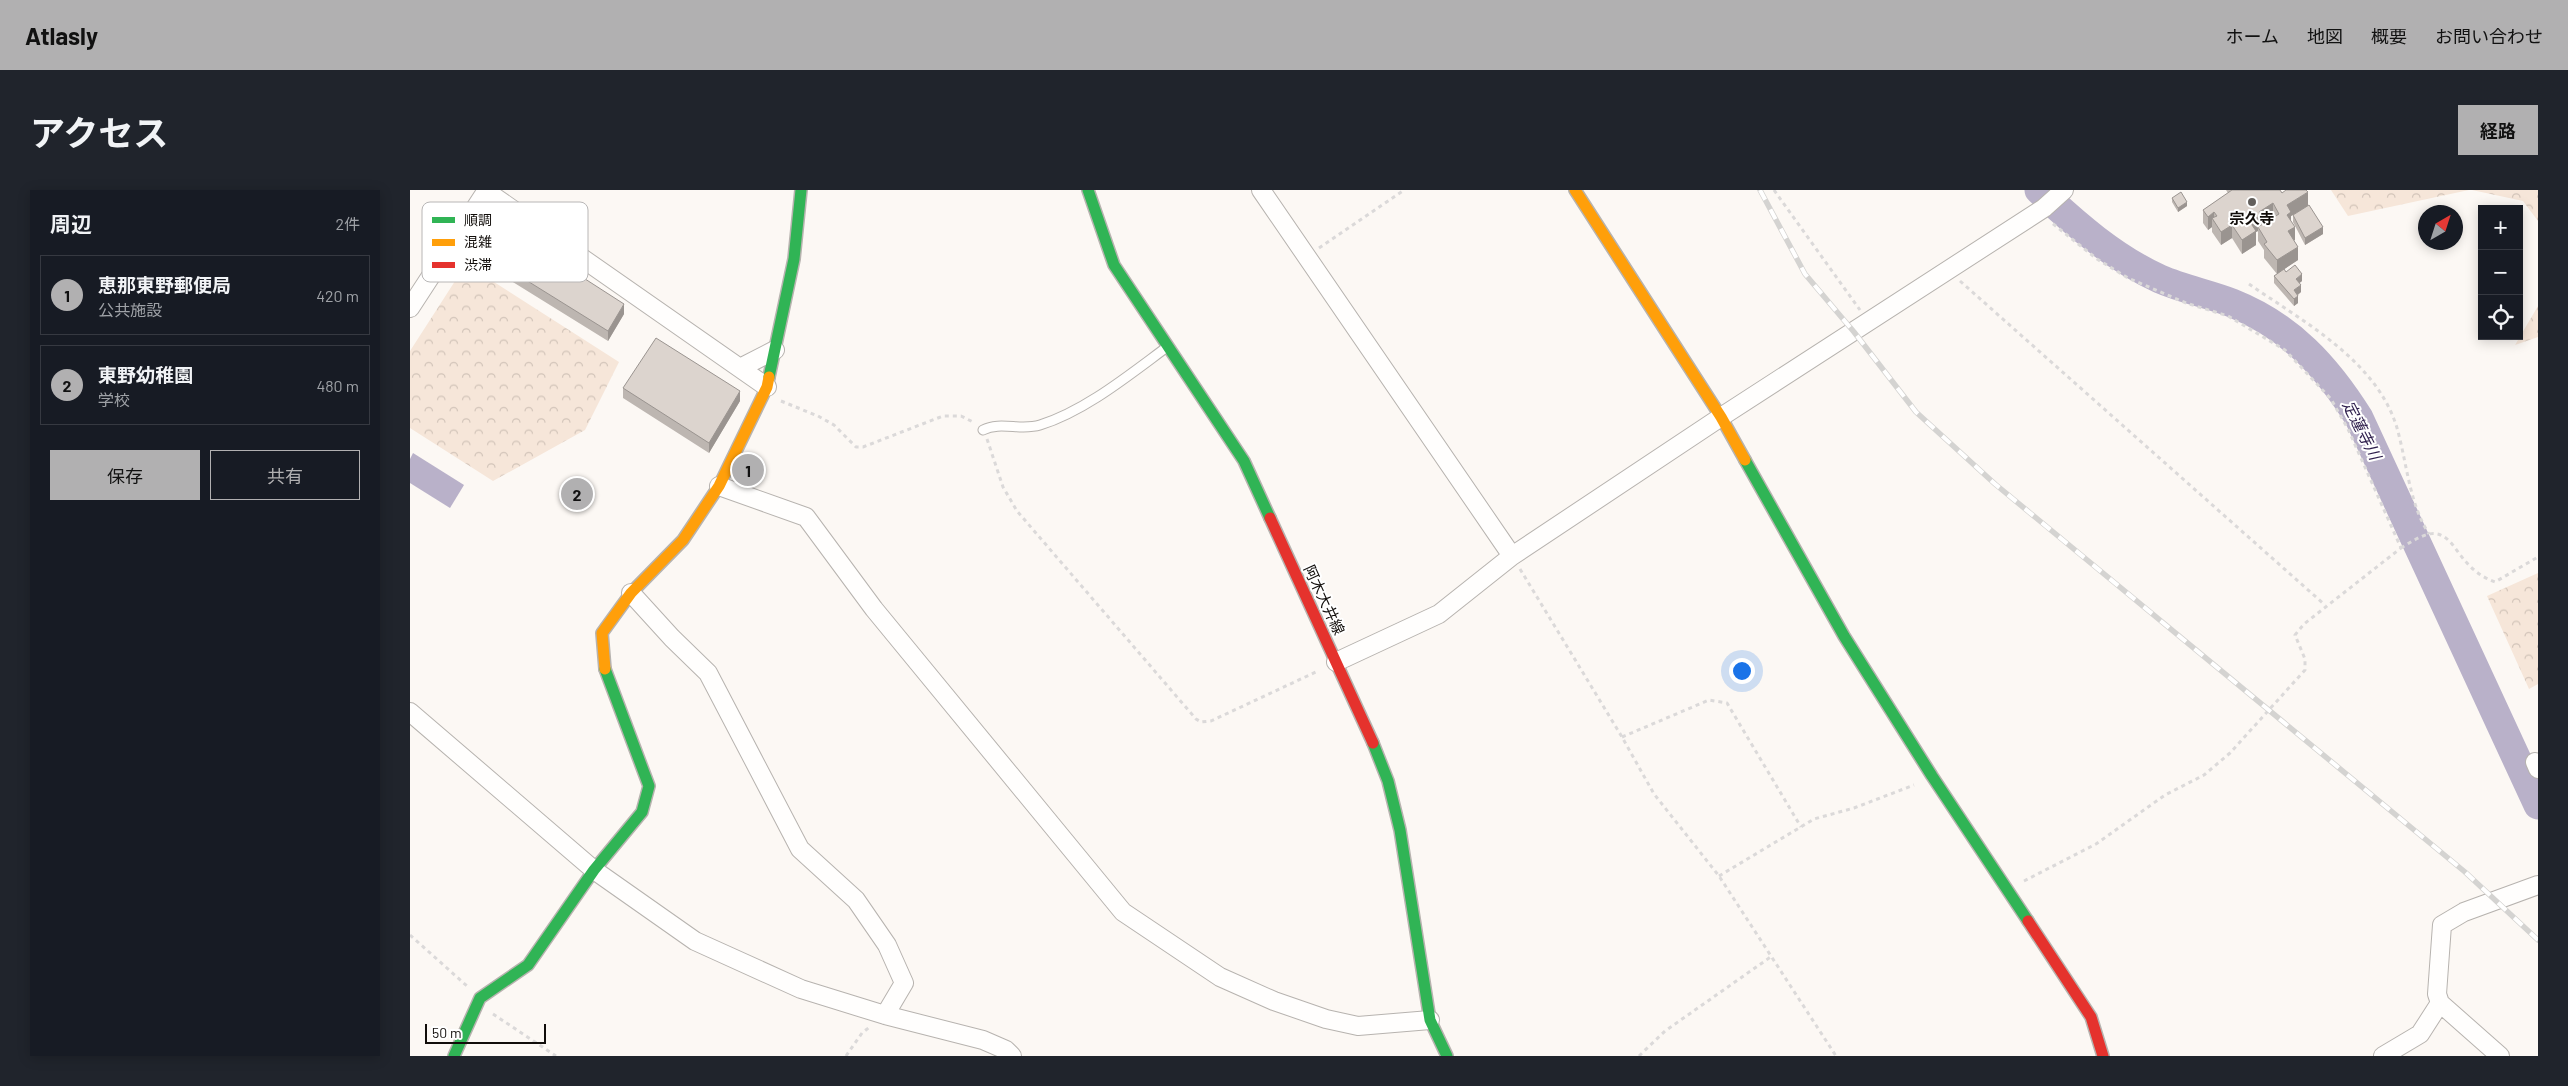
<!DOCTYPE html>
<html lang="ja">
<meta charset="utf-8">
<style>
:root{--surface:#171b24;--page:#20242c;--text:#f1f3f6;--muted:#9ea1a6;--line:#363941;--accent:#b1b0b1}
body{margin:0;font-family:Barlow,"Noto Sans JP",sans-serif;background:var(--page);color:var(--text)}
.controls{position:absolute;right:15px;top:15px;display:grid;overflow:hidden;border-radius:0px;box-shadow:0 2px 12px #0003}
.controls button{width:45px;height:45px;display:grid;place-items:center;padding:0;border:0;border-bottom:1px solid var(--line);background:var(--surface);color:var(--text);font:25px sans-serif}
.compass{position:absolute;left:2008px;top:15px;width:45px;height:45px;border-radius:50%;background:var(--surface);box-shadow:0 2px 12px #0003;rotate:39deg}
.scale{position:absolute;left:15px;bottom:12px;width:121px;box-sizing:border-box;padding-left:5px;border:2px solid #110d0a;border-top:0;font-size:14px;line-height:18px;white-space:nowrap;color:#110d0a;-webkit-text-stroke:4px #fff;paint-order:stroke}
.you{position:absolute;left:1331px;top:480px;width:18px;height:18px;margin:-12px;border:4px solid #fff;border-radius:50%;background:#1a73e8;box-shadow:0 0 0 8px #1a73e833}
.badge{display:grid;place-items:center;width:32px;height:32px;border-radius:50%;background:var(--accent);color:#111;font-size:16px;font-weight:700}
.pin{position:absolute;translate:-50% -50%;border:2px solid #fff;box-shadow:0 1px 5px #0006}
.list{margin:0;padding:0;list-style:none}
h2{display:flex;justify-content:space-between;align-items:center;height:65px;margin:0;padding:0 20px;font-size:21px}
h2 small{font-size:16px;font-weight:400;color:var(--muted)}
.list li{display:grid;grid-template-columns:32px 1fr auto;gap:15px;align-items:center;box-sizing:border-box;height:80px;margin:0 10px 10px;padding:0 10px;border:1px solid var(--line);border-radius:0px}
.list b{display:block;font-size:19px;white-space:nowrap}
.list p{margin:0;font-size:16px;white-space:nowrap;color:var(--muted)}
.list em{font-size:16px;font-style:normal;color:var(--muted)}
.actions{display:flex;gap:10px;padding:15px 20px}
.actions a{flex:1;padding:11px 0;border:1px solid var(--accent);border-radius:0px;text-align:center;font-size:18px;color:var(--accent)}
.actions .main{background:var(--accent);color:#111}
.icon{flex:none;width:28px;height:28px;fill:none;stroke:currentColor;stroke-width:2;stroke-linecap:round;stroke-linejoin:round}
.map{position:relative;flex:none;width:2128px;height:866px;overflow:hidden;border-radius:0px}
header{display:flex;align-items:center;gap:30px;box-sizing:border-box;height:70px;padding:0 25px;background:var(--accent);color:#111}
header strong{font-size:24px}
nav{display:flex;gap:28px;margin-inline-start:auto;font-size:18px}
.intro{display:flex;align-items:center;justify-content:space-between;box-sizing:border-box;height:120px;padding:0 30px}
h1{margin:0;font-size:35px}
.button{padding:12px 22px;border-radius:0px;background:var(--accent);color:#111;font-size:18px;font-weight:700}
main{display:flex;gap:30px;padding:0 30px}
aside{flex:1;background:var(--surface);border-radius:0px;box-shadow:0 2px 12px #0003}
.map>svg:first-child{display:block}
.forest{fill:url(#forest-crowns)}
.water{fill:#b9b1c9}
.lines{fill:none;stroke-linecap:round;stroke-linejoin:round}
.river{stroke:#b9b1c9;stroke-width:29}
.lane-casing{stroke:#b7b3af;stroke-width:11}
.street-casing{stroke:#b7b3af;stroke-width:20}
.fast-casing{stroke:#b7b3af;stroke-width:14}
.slow-casing{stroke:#b7b3af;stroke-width:14}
.jam-casing{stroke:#b7b3af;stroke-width:14}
.path{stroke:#dbd9d9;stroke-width:3;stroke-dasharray:4 4;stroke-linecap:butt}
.lane{stroke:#fffefd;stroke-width:9}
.street{stroke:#fffefd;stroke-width:18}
.fast{stroke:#30b455;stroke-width:11}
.slow{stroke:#ff9f0a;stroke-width:11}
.jam{stroke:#e5322d;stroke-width:11}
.rail-casing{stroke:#d4d3d1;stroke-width:5.5}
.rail{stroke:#fff;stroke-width:4;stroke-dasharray:11;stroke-linecap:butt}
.wall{fill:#bdb6b1;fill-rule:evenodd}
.shaded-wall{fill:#9a9490}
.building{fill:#dcd4ce;stroke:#9a9490}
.poi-dot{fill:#635f5c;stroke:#fff;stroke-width:2}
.labels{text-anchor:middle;stroke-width:4;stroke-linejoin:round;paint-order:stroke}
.poi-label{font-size:15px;font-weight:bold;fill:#110d0a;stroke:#fff}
.street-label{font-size:15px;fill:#110d0a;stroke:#fff}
.water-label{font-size:16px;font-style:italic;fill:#2e1e4c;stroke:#fff}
.key{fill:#fff;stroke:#b8b6b6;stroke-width:1}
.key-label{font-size:14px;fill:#110d0a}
</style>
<header>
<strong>Atlasly</strong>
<nav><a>ホーム</a><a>地図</a><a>概要</a><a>お問い合わせ</a></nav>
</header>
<div class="intro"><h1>アクセス</h1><a class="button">経路</a></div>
<main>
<aside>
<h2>周辺<small>2件</small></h2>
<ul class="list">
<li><span class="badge">1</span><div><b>恵那東野郵便局</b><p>公共施設</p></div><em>420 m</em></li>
<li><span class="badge">2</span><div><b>東野幼稚園</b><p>学校</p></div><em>480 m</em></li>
</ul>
<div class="actions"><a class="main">保存</a><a>共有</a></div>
</aside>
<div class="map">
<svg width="2128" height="866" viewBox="0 0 2128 866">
<defs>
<pattern id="forest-crowns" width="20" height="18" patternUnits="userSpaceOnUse" patternTransform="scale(1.25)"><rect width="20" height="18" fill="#f6e6d9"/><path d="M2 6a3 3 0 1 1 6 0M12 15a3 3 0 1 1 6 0" fill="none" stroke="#d2c4b9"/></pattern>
</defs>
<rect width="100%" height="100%" fill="#fcf8f4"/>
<path class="forest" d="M 1921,0 L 2059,0 L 1938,26 Z
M 2062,0 L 2128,0 L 2128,31 L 2113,11 Z
M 56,74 L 209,172 L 175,240 L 83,291 L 0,238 L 0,161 Z
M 2128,116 L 2128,147 L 2105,155 Z
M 2128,383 L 2128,494 L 2119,499 L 2077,406 Z"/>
<path class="water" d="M 3,263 L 54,295 L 40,318 L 0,293 L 0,269 Z"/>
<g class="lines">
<path class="river" d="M 1629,0 C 1665,34 1704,68 1750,89 C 1773,99 1799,104 1822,113 C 1880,136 1917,177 1949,228 L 2128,615"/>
<g class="lane-casing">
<path id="lane" d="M 573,240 C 590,231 611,241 630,235 C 675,221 719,185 757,157"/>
</g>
<g class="street-casing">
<path id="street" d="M 851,0 L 1102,366
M 76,1 L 357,197
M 0,118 L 77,0
M 330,178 L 365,160
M 309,296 L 396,327 L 464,419 L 713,722 L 810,787 L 864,811 L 916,829 L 948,836 L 1020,830
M 221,403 L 262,448 L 298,483 L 390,659 L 446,710 L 477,755 L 494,793 L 475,825
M 926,472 L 1029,424 L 1102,366 L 1311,227 L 1634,18 L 1654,0
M 0,522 L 184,680 L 285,751 L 391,799 L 475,825 L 573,850 L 596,860 L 602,866
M 2125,572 L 2128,579
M 1973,866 L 2010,844 L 2030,813
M 2090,866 L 2030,813 L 2027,804 L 2032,735 L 2054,722 L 2128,695"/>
</g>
<g class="fast-casing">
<path id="fast" d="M 678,0 L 704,75 L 834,271 L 860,328
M 359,187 L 384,69 L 391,0
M 1335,270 L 1434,446 L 1522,586 L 1618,731
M 963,553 L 978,591 L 990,640 L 1020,830 L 1037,866
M 44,866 L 70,808 L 118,775 L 184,680 L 232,622 L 239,596 L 195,479"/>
</g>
<g class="slow-casing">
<path id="slow" d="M 1165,0 L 1311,227 L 1335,270
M 195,479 L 192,443 L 221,403 L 273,350 L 309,296 L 357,197 L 359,187"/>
</g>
<g class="jam-casing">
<path id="jam" d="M 860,328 L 963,553
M 1618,731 L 1681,827 L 1693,866"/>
</g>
<path class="path" d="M 1364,0 L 1450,120
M 909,58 L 994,0
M 1550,91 L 1915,415
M 1839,94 C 1894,132 1967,171 1987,238 C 1997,273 1999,313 2019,344
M 371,211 L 408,226 L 424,235 L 446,257 L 453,257 L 533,226 L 551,226 L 565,233
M 577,249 L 593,297 L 607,321 L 786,529 L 791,532 L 801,531 L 908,481
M 1991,358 C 1999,353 2010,346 2019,344 C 2038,340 2046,362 2057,373 C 2065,382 2074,388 2085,392 L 2128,367
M 1110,379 L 1212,547 L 1244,604 L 1309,686 L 1426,866
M 1212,547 L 1299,510 L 1317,513 L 1391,637
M 1309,686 L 1404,629 L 1444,618 L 1504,595
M 1614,691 L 1686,654 L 1755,605 L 1794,585 L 1820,563 L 1895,480 L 1895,469 L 1885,445 L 1894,434 L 1991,358 L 1938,239 L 1921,209 L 1875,160 L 1818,126 L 1776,113 L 1718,88 L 1687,69 L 1642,33
M 0,745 L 57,796
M 83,824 L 146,866
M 436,866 L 452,843 L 461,836
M 1229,866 L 1255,841 L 1362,766"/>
<use href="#lane" class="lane"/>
<use href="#street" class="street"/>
<use href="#fast" class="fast"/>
<use href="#slow" class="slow"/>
<use href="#jam" class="jam"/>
<g class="rail-casing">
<path id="rail" d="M 1350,0 L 1395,84 L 1444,142 L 1506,222 L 1585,294 L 2055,682 L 2128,750"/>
</g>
<use href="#rail" class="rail"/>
</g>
<path class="wall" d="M 1816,0 L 1870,0 L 1872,3 L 1898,16 L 1881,26 L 1881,31 L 1885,50 L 1884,50 L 1888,70 L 1874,79 L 1876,82 L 1892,91 L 1889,93 L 1891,102 L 1888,105 L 1888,113 L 1884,116 L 1864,93 L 1864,86 L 1867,84 L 1854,68 L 1854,60 L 1848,51 L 1848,41 L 1846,42 L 1846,55 L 1832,64 L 1822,48 L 1811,55 L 1802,42 L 1802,37 L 1798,40 L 1793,33 L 1793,20 L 1818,3 ZM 1863,27 L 1863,28 L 1851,35 L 1851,34 Z
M 1762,8 L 1777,16 L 1768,22 L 1762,12 Z
M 1883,25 L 1913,44 L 1895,55 L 1883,32 Z
M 66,59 L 214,124 L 198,151 L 66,69 Z
M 213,198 L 330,211 L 299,263 L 213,208 Z"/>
<path class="shaded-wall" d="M 1898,2 L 1898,16 L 1881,26 L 1881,36 L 1877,38 L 1877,15 Z
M 1777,12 L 1777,16 L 1768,22 L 1768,18 Z
M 1863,13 L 1863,27 L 1851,34 L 1851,38 L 1848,37 L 1848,41 L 1846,42 L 1846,55 L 1832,64 L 1832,50 L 1840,32 L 1849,22 Z
M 1804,22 L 1804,32 L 1802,28 L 1802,37 L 1798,40 L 1798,27 Z
M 1822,35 L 1822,48 L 1811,55 L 1811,42 Z
M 1885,37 L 1885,50 L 1878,54 L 1878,41 Z
M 1913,37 L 1913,44 L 1895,55 L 1895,48 Z
M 1888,57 L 1888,70 L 1867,84 L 1867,70 Z
M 1892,84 L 1892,91 L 1886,96 L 1886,89 Z
M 1891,95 L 1891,102 L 1884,107 L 1884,100 Z
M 1888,106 L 1888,113 L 1884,116 L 1884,109 Z
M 214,114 L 214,124 L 198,151 L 198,141 Z
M 330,201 L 330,211 L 299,263 L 299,253 Z"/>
<path class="building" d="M 1822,0 L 1870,0 L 1872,3 L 1876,0 L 1896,0 L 1898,2 L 1877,15 L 1881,22 L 1877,25 L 1885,37 L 1878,41 L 1888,57 L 1867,70 L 1854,54 L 1857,52 L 1848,37 L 1869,24 L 1863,13 L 1849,22 L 1851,25 L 1840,32 L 1846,41 L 1832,50 L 1822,35 L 1811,42 L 1802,28 L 1807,26 L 1804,22 L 1798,27 L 1793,20 Z
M 1771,2 L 1777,12 L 1768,18 L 1762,8 Z
M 1899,15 L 1913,37 L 1895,48 L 1883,25 Z
M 85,31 L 214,114 L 198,141 L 66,59 Z
M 1885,75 L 1892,84 L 1886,89 L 1891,95 L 1884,100 L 1888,106 L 1884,109 L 1864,86 L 1874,79 L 1876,82 Z
M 246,148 L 330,201 L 299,253 L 213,198 Z"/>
<circle class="poi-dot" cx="1842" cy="12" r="5"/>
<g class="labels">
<g class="poi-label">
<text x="1842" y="34">宗久寺</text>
</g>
<g class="street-label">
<text transform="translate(914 410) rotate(65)" y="5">阿木大井線</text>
</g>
<g class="water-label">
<text transform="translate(1952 240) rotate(63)" y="6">定蓮寺川</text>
</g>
</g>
<rect x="12" y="12" width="166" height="80" rx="8" class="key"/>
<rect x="22" y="27" width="23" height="6" fill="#30b455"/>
<rect x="22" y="49" width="23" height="7" fill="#ff9f0a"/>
<rect x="22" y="72" width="23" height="6" fill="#e5322d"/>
<g class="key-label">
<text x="54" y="35">順調</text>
<text x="54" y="57">混雑</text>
<text x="54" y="80">渋滞</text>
</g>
</svg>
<div class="controls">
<button>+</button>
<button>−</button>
<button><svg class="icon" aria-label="locate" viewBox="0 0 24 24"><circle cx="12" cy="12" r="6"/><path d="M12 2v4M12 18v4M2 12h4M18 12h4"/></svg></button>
</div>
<svg class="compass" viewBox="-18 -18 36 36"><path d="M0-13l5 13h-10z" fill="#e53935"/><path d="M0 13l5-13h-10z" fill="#9ea1a6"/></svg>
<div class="scale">50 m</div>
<div class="you"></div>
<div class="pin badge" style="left:338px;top:280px">1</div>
<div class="pin badge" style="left:167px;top:304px">2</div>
</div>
</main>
